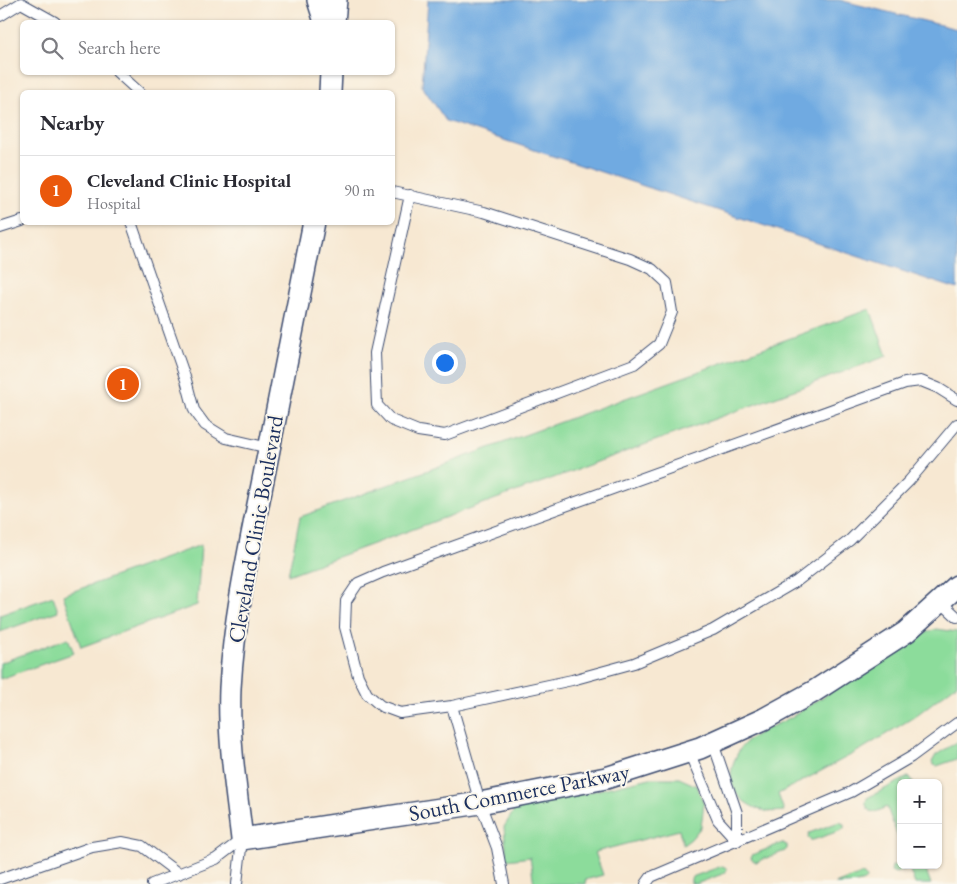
<!DOCTYPE html>
<meta charset="utf-8">
<style>
:root{--surface:#fff;--page:#f7f7f7;--text:#2b2b33;--muted:#7c7c81;--line:#e1e1e2;--accent:#ea580c}
body{margin:0;font-family:"EB Garamond",serif;background:var(--page);color:var(--text)}
.controls{position:absolute;right:15px;bottom:15px;display:grid;overflow:hidden;border-radius:8px;box-shadow:0 1px 4px #0004}
.controls button{width:45px;height:45px;display:grid;place-items:center;padding:0;border:0;border-bottom:1px solid var(--line);background:var(--surface);color:var(--text);font:25px sans-serif}
.you{position:absolute;left:444px;top:362px;width:18px;height:18px;margin:-12px;border:4px solid #fff;border-radius:50%;background:#1a73e8;box-shadow:0 0 0 8px #1a73e833}
.badge{display:grid;place-items:center;width:32px;height:32px;border-radius:50%;background:var(--accent);color:#fff;font-size:16px;font-weight:700}
.pin{position:absolute;translate:-50% -50%;border:2px solid #fff;box-shadow:0 1px 5px #0006}
.list{margin:0;padding:0;list-style:none}
h2{display:flex;justify-content:space-between;align-items:center;height:65px;margin:0;padding:0 20px;font-size:21px}
h2 small{font-size:16px;font-weight:400;color:var(--muted)}
.list li{display:grid;grid-template-columns:32px 1fr auto;gap:15px;align-items:center;box-sizing:border-box;height:70px;padding:0 20px;border-top:1px solid var(--line)}
.list b{display:block;font-size:19px;white-space:nowrap}
.list p{margin:0;font-size:16px;white-space:nowrap;color:var(--muted)}
.list em{font-size:16px;font-style:normal;color:var(--muted)}
.icon{flex:none;width:28px;height:28px;fill:none;stroke:currentColor;stroke-width:2;stroke-linecap:round;stroke-linejoin:round}
.map{position:relative;flex:none;width:957px;height:884px;overflow:hidden}
.search{position:absolute;background:var(--surface);box-shadow:0 1px 4px #0004;left:20px;top:20px;width:375px;height:55px;display:flex;align-items:center;gap:12px;box-sizing:border-box;padding:0 18px;border-radius:8px;color:var(--muted);font-size:19px}
.panel{position:absolute;background:var(--surface);box-shadow:0 1px 4px #0004;left:20px;top:90px;width:375px;height:135px;border-radius:8px}
.map>svg:first-child{display:block}
.green{fill:#8cdc9b;stroke:#54867c}
.water{fill:#70aae1;stroke:#466ca0}
.lines{fill:none;stroke-linecap:round;stroke-linejoin:round}
.service-casing{stroke:#3c4b6f;stroke-width:12}
.minor-casing{stroke:#3c4b6f;stroke-width:24}
.service{stroke:#fff;stroke-width:10}
.minor{stroke:#fff;stroke-width:21}
.labels{text-anchor:middle;stroke-width:4;stroke-linejoin:round;paint-order:stroke}
.street-label{font-size:22px;fill:#1b2f5e;stroke:#fbf7ec}
</style>
<div class="map">
<svg width="957" height="884" viewBox="0 0 957 884">
<rect width="100%" height="100%" fill="#fbf7ec"/>
<filter id="ink" filterUnits="userSpaceOnUse"><feTurbulence type="fractalNoise" baseFrequency=".02" numOctaves="2"/><feDisplacementMap in="SourceGraphic" scale="10" xChannelSelector="R" yChannelSelector="G"/><feConvolveMatrix kernelMatrix="1 2 1 2 8 2 1 2 1" color-interpolation-filters="sRGB"/></filter>
<filter id="wash" filterUnits="userSpaceOnUse"><feTurbulence type="fractalNoise" baseFrequency=".0096" numOctaves="4" result="noise"/><feDisplacementMap in="SourceGraphic" scale="20" xChannelSelector="R" yChannelSelector="G"/><feGaussianBlur stdDeviation="1.12" result="paint"/><feColorMatrix in="noise" values="0 0 0 0 0 0 0 0 0 0 0 0 0 0 0 0 0 1.4 0 .05"/><feComposite in="paint" operator="in"/></filter>
<g filter="url(#wash)">
<rect width="100%" height="100%" fill="#f7e8d2"/>
<path class="green" d="M 870,309 L 887,356 L 288,575 L 300,517 Z
M 201,545 L 197,605 L 81,647 L 63,595 Z
M 53,596 L 58,611 L 0,632 L 0,615 Z
M 937,629 L 957,632 L 957,684 L 914,717 L 862,749 L 778,794 L 784,811 C 768,813 758,811 745,802 C 738,797 732,787 731,779 C 730,769 737,751 744,744 C 758,730 776,726 793,716 C 833,691 872,665 912,640 L 927,632 Z
M 68,638 L 74,653 L 0,679 L 0,663 Z
M 957,742 L 957,759 L 937,766 L 934,765 L 932,762 L 936,755 Z
M 908,777 L 911,778 L 913,783 L 901,783 L 901,846 L 887,807 C 880,810 871,816 867,807 C 865,802 866,803 867,798 Z
M 650,778 L 679,778 L 697,786 L 704,804 L 701,827 L 691,839 L 683,845 L 679,830 L 595,852 L 603,875 L 585,880 L 586,884 L 534,884 L 530,857 L 507,860 L 504,827 L 515,809 Z
M 839,822 L 844,824 L 844,828 L 842,830 L 813,840 L 810,840 L 808,838 L 809,833 Z
M 782,843 L 787,845 L 787,849 L 785,851 L 756,862 L 751,859 L 752,855 Z
M 901,863 L 901,865 L 924,865 L 931,884 L 915,884 L 909,868 L 895,873 L 891,871 L 892,866 Z
M 722,866 L 725,867 L 727,869 L 725,873 L 696,884 L 691,883 L 691,878 L 692,877 Z
M 861,874 L 864,875 C 865,876 866,878 866,879 C 864,884 841,884 835,884 Z"/>
<path class="water" d="M 428,0 L 839,0 L 957,29 L 957,289 L 446,121 L 422,86 Z"/>
</g>
<g filter="url(#ink)">
<g class="lines">
<g class="service-casing">
<path id="service" d="M 0,16 L 21,3 L 55,22
M 117,72 L 139,92
M 392,192 L 484,212 L 630,259 L 652,269 L 667,283 L 672,312 L 659,344 L 634,364 L 445,435 L 418,431 L 391,420 L 377,405 L 375,353 L 410,195
M 131,222 L 186,380 L 194,410 L 205,425 L 226,438 L 269,448
M 0,228 L 22,221
M 957,400 L 938,388 L 921,381 L 905,383 L 383,572 L 358,583 L 346,601 L 345,627 L 358,676 L 367,694 L 381,706 L 400,713 L 452,706 L 572,680 L 634,663 L 713,630 L 797,581 L 850,540 L 909,481 L 957,424
M 941,602 L 957,617
M 452,706 L 480,803 L 497,848 L 504,884
M 713,743 L 737,813 L 737,841
M 689,752 L 718,820 L 737,841
M 0,879 L 92,847 L 122,842 L 142,846 L 179,874
M 152,884 L 216,859 L 242,839
M 237,884 L 242,839
M 646,884 L 651,877 L 851,792 L 911,757 L 957,723"/>
</g>
<g class="minor-casing">
<path id="minor" d="M 318,0 L 325,22
M 334,22 L 336,0
M 330,92 L 331,72
M 314,222 C 297,307 280,391 264,475 C 250,545 234,616 230,688 C 228,738 236,789 242,839 L 480,803 L 606,778 L 700,748 L 764,719 L 813,692 L 906,632 L 957,586"/>
</g>
<use href="#service" class="service"/>
<use href="#minor" class="minor"/>
</g>
</g>
<g class="labels">
<g class="street-label">
<text transform="translate(255 529) rotate(-80)" y="8">Cleveland Clinic Boulevard</text>
<text transform="translate(519 792) rotate(-11)" y="8">South Commerce Parkway</text>
</g>
</g>
</svg>
<div class="controls">
<button>+</button>
<button>−</button>
</div>
<div class="you"></div>
<div class="pin badge" style="left:123px;top:384px">1</div>
<div class="search"><svg class="icon" aria-label="search" viewBox="0 0 24 24"><circle cx="10" cy="10" r="6"/><path d="M15 15l6 6"/></svg>Search here</div>
<section class="panel">
<h2>Nearby<small></small></h2>
<ul class="list">
<li><span class="badge">1</span><div><b>Cleveland Clinic Hospital</b><p>Hospital</p></div><em>90 m</em></li>
</ul>
</section>
</div>
